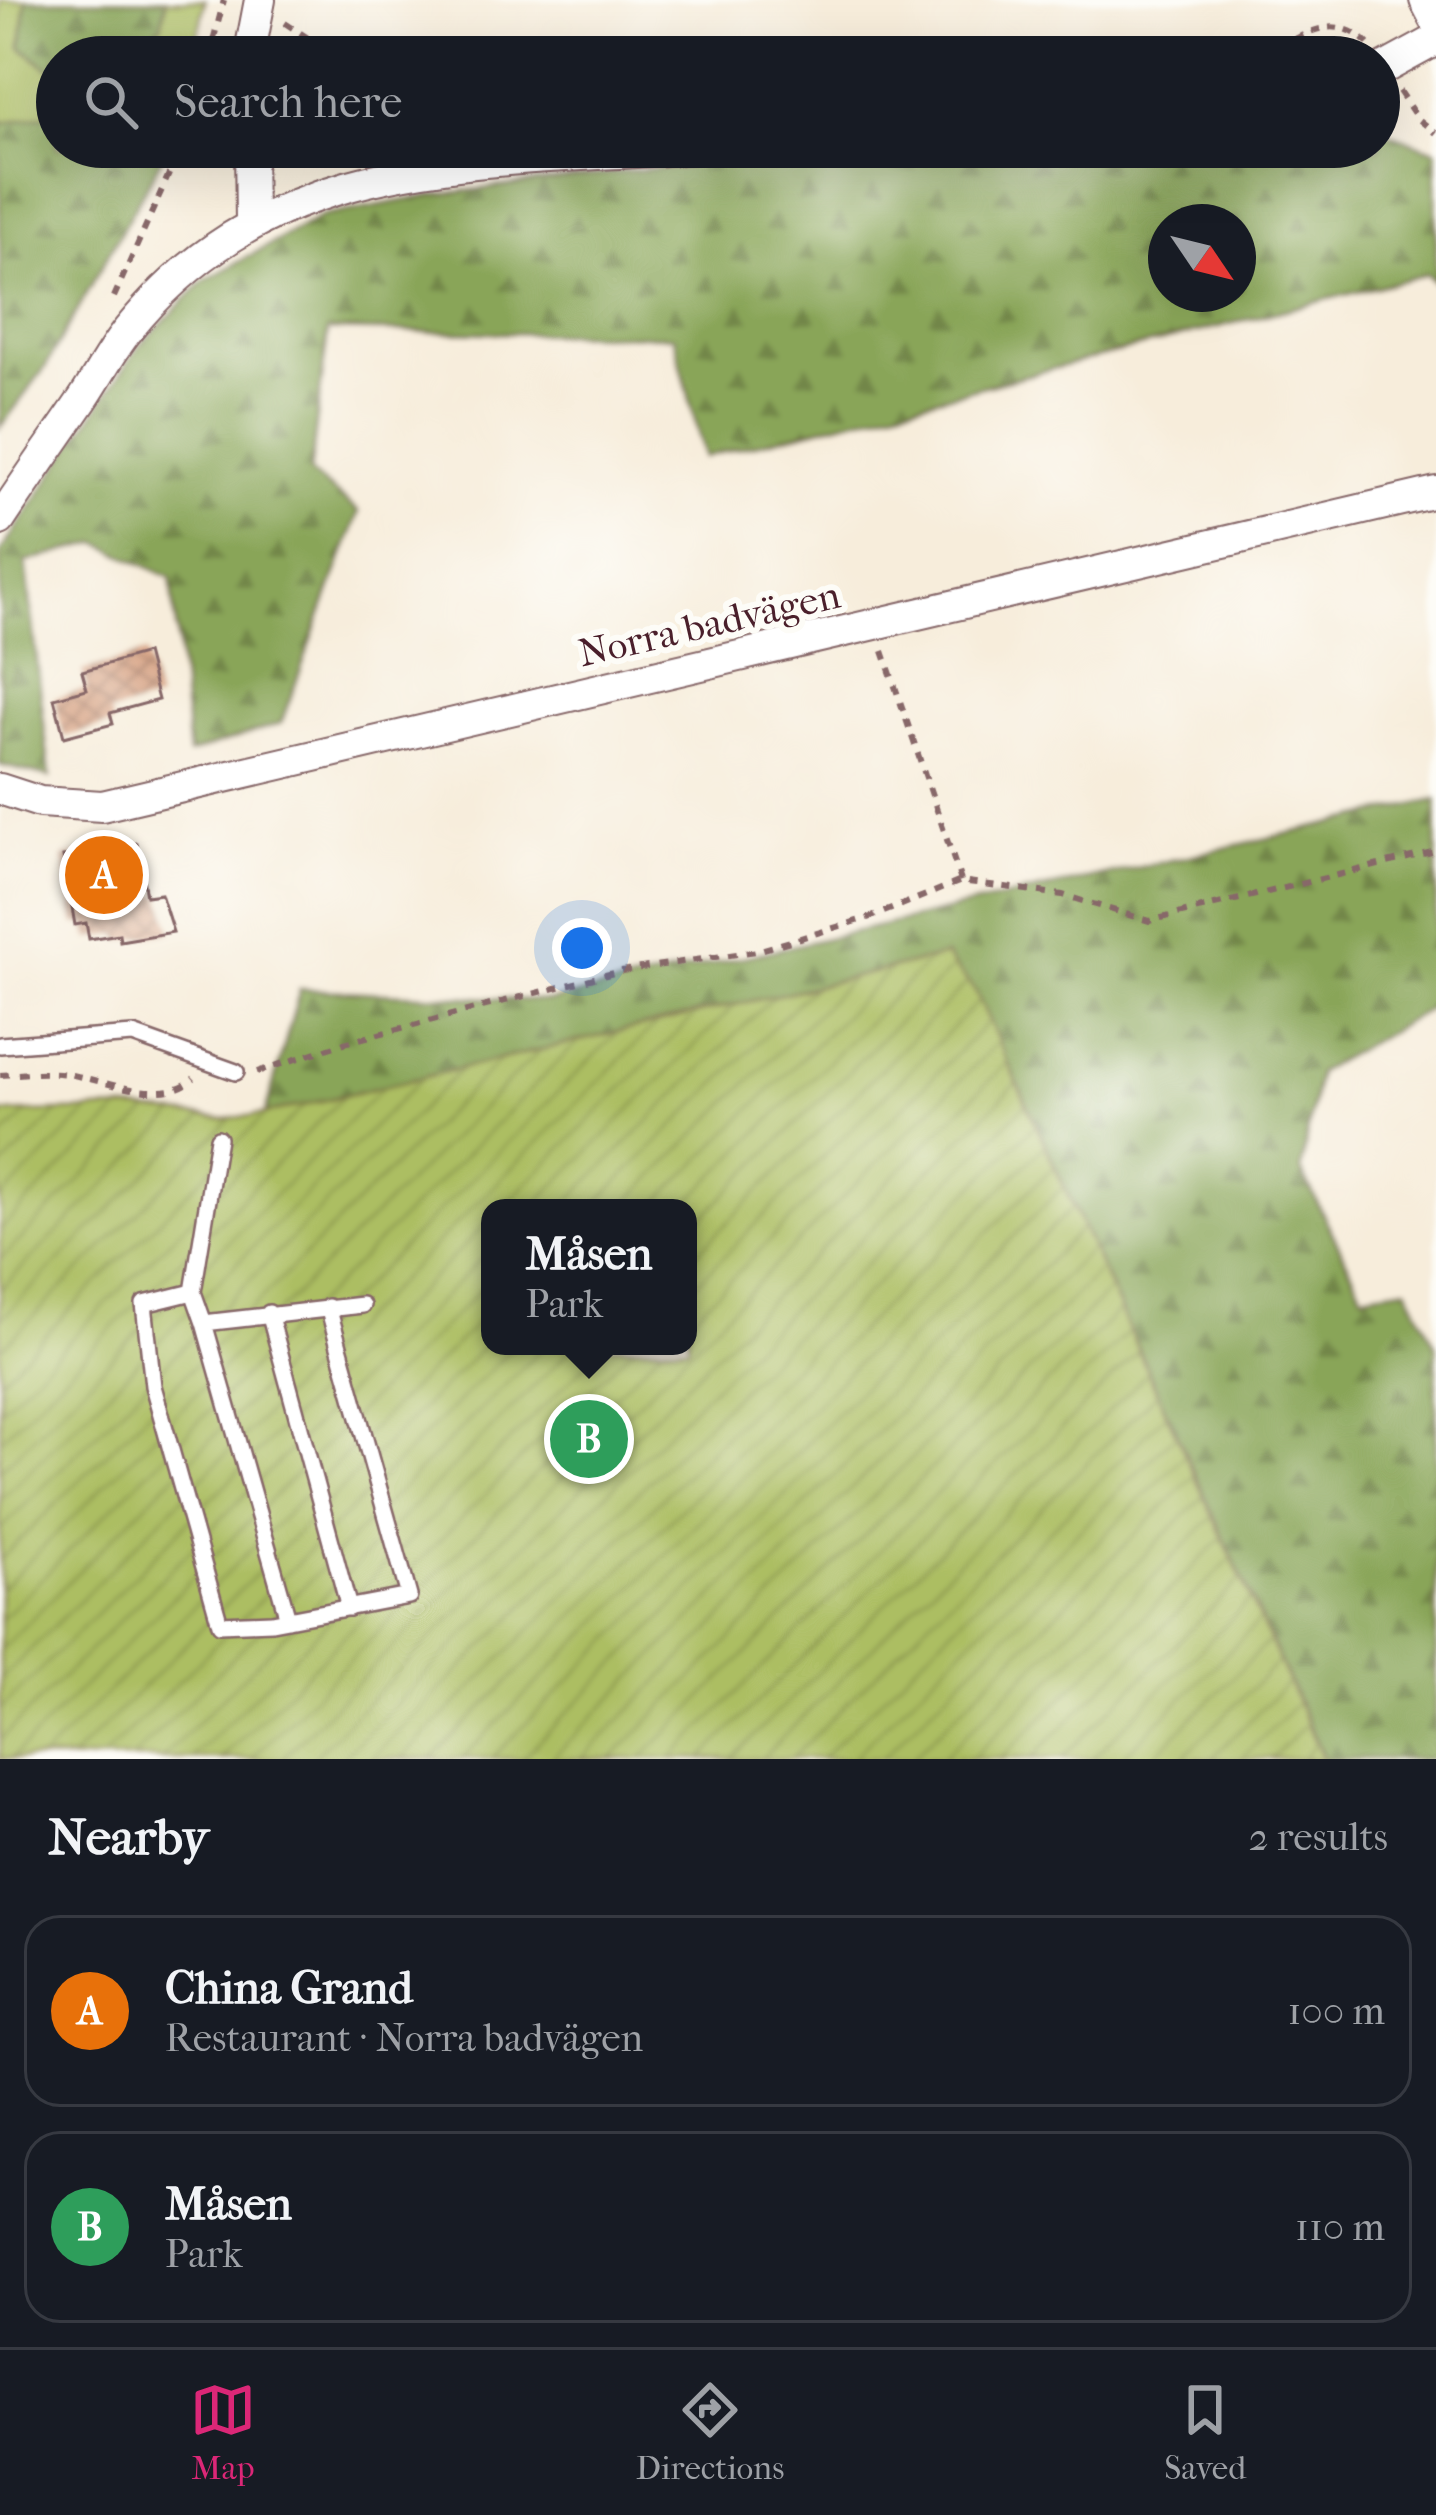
<!DOCTYPE html>
<meta charset="utf-8">
<style>
:root{--surface:#171b24;--page:#20242c;--text:#f1f3f6;--muted:#9ea1a6;--line:#363941;--accent:#db2777}
body{margin:0;font-family:"IM FELL French Canon",serif;background:var(--page);color:var(--text)}
.compass{position:absolute;left:1148px;top:204px;width:108px;height:108px;border-radius:50%;background:var(--surface);box-shadow:0 12px 48px #0002;rotate:125deg}
.you{position:absolute;left:582px;top:948px;width:42px;height:42px;margin:-30px;border:9px solid #fff;border-radius:50%;background:#1a73e8;box-shadow:0 0 0 18px #1a73e833}
.badge{display:grid;place-items:center;width:78px;height:78px;border-radius:50%;background:var(--accent);color:#fff;font-size:39px;font-weight:700}
.pin{position:absolute;translate:-50% -50%;border:6px solid #fff;box-shadow:0 3px 12px #0006}
.popup{position:absolute;left:481px;top:1199px;width:216px;height:156px;box-sizing:border-box;display:grid;place-content:center;border-radius:24px;background:var(--surface);filter:drop-shadow(0 3px 9px #0005);font-size:39px;white-space:nowrap;color:var(--muted)}
.popup b{font-size:45px;color:var(--text)}
.popup::after{content:'';position:absolute;left:50%;top:100%;margin-left:-24px;border:24px solid transparent;border-top-color:var(--surface)}
.list{margin:0;padding:0;list-style:none}
h2{display:flex;justify-content:space-between;align-items:center;height:156px;margin:0;padding:0 48px;font-size:51px}
h2 small{font-size:39px;font-weight:400;color:var(--muted)}
.list li{display:grid;grid-template-columns:78px 1fr auto;gap:36px;align-items:center;box-sizing:border-box;height:192px;margin:0 24px 24px;padding:0 24px;border:3px solid var(--line);border-radius:36px}
.list b{display:block;font-size:45px;white-space:nowrap}
.list p{margin:0;font-size:39px;white-space:nowrap;color:var(--muted)}
.list em{font-size:39px;font-style:normal;color:var(--muted)}
.icon{flex:none;width:66px;height:66px;fill:none;stroke:currentColor;stroke-width:2;stroke-linecap:round;stroke-linejoin:round}
.map{position:relative;flex:none;width:1436px;height:1759px;overflow:hidden}
.search{position:absolute;background:var(--surface);box-shadow:0 12px 48px #0002;left:36px;right:36px;top:36px;height:132px;display:flex;align-items:center;gap:30px;box-sizing:border-box;padding:0 42px;border-radius:66px;color:var(--muted);font-size:45px}
.sheet{height:588px;background:var(--surface)}
nav{display:flex;justify-content:space-around;align-items:center;box-sizing:border-box;height:168px;border-top:3px solid var(--line);background:var(--surface);font-size:33px;color:var(--muted)}
nav a{display:grid;justify-items:center;gap:6px}
nav .on{color:var(--accent)}
.map>svg:first-child{display:block}
.grass{fill:#acbe62;stroke:#7b6e46;stroke-width:3}
.forest{fill:url(#forest-firs);stroke:#6a6242;stroke-width:3;fill-rule:evenodd}
.garden{fill:url(#garden-furrows);stroke:#7b6e46;stroke-width:3;fill-rule:evenodd}
.building{fill:url(#building-cross-hatch)}
.lines{fill:none;stroke-linecap:round;stroke-linejoin:round}
.service-casing{stroke:#876769;stroke-width:20}
.minor-casing{stroke:#876769;stroke-width:34}
.path{stroke:#876769;stroke-width:6;stroke-dasharray:9 9;stroke-linecap:butt}
.service{stroke:#fff;stroke-width:15}
.minor{stroke:#fff;stroke-width:30}
.labels{text-anchor:middle;stroke-width:12;stroke-linejoin:round;paint-order:stroke}
.street-label{font-size:39px;fill:#4a1f2b;stroke:#fdfcf7}
</style>
<div class="map">
<svg width="1436" height="1759" viewBox="0 0 1436 1759">
<defs>
<pattern id="forest-firs" width="22" height="20" patternUnits="userSpaceOnUse" patternTransform="scale(3)"><rect width="22" height="20" fill="#89a558"/><path d="M5 1l3.5 6h-7zM16 11l3.5 6h-7z" fill="#728649"/></pattern>
<pattern id="garden-furrows" width="10" height="10" patternUnits="userSpaceOnUse" patternTransform="scale(3)"><rect width="10" height="10" fill="#acbe62"/><path d="M-1 1l2-2M0 10L10 0M9 11l2-2" fill="none" stroke="#8e9a51"/></pattern>
<pattern id="building-cross-hatch" width="8" height="8" patternUnits="userSpaceOnUse" patternTransform="scale(3)"><rect width="8" height="8" fill="#d8a587"/><path d="M0 0l8 8M0 8l8-8" fill="none" stroke="#b1866f"/></pattern>
</defs>
<rect width="100%" height="100%" fill="#fdfcf7"/>
<filter id="ink" filterUnits="userSpaceOnUse"><feTurbulence type="fractalNoise" baseFrequency=".00833" numOctaves="2"/><feDisplacementMap in="SourceGraphic" scale="24" xChannelSelector="R" yChannelSelector="G"/><feConvolveMatrix kernelMatrix="1 2 1 2 8 2 1 2 1" color-interpolation-filters="sRGB"/></filter>
<filter id="wash" filterUnits="userSpaceOnUse"><feTurbulence type="fractalNoise" baseFrequency=".004" numOctaves="4" result="noise"/><feDisplacementMap in="SourceGraphic" scale="48" xChannelSelector="R" yChannelSelector="G"/><feGaussianBlur stdDeviation="2.7" result="paint"/><feColorMatrix in="noise" values="0 0 0 0 0 0 0 0 0 0 0 0 0 0 0 0 0 1.4 0 .05"/><feComposite in="paint" operator="in"/></filter>
<g filter="url(#wash)">
<rect width="100%" height="100%" fill="#f7eddb"/>
<path class="grass" d="M 0,0 L 26,0 L 21,47 L 57,74 L 57,113 L 0,123 Z
M 166,0 L 205,0 L 194,57 L 124,57 L 161,26 Z"/>
<path class="forest" d="M 26,0 L 166,0 L 161,26 L 124,57 L 57,57 L 57,74 L 21,47 Z
M 57,113 L 57,147 L 168,147 L 45,368 L 0,428 L 0,123 Z
M 1379,129 L 1436,150 L 1436,284 L 1427,274 L 704,457 L 674,336 L 328,330 L 310,473 L 359,512 L 281,723 L 189,754 L 171,578 L 98,543 L 26,562 L 50,777 L 0,765 L 0,553 L 139,346 L 204,281 L 322,216 L 434,195 L 636,170 L 909,147 L 1379,147 ZM 1238,222 L 1238,294 L 1166,294 L 1166,222 Z
M 1436,800 L 1436,1005 L 1318,1072 L 1301,1170 L 1363,1294 L 1407,1287 L 1436,1346 L 1436,1759 L 1324,1759 L 976,992 L 945,956 L 265,1114 L 300,989 L 549,1001 Z"/>
<path class="garden" d="M 945,956 L 976,992 L 1323,1759 L 0,1759 L 0,1113 L 127,1109 L 225,1119 L 265,1114 ZM 490,1208 L 688,1208 L 688,1346 L 490,1346 Z"/>
<g id="blocks">
<path class="building" d="M 146,653 L 158,700 L 110,713 L 113,724 L 64,737 L 54,698 L 87,689 L 82,671 Z
M 137,843 L 146,896 L 161,894 L 173,932 L 120,941 L 119,934 L 89,939 L 86,923 L 75,925 L 63,857 Z"/>
</g>
</g>
<g filter="url(#ink)">
<use href="#blocks" fill-opacity="0" stroke="#876769" stroke-width="3"/>
<g class="lines">
<g class="service-casing">
<path id="service" d="M 0,1045 L 133,1035 L 236,1072
M 218,1138 L 193,1292 L 144,1304 L 153,1386 L 220,1624 L 272,1622 L 409,1596 L 328,1307
M 193,1292 L 204,1323 L 362,1305
M 269,1313 L 349,1608
M 204,1323 L 288,1619"/>
</g>
<g class="minor-casing">
<path id="minor" d="M 1425,0 L 1436,21
M 249,57 L 260,0
M 1379,71 L 1436,40
M 250,147 L 251,221
M 0,520 C 27,479 55,440 83,399 C 98,377 111,351 128,330 C 278,143 495,165 710,147
M 0,789 L 40,802 L 102,806 L 1436,492"/>
</g>
<path class="path" d="M 285,23 L 337,57
M 209,57 L 224,0
M 1264,57 C 1299,37 1334,9 1368,44
M 1399,91 L 1417,118 L 1436,133
M 114,297 L 181,147
M 883,651 L 961,881
M 257,1072 L 344,1043 L 621,971 L 757,951 L 874,916 L 961,881 L 1063,895 L 1149,921 L 1436,851
M 0,1075 C 22,1074 45,1071 67,1074 C 104,1080 164,1107 194,1078"/>
<use href="#service" class="service"/>
<use href="#minor" class="minor"/>
</g>
</g>
<g class="labels">
<g class="street-label">
<text transform="translate(709 623) rotate(-13)" y="14">Norra badvägen</text>
</g>
</g>
</svg>
<svg class="compass" viewBox="-18 -18 36 36"><path d="M0-13l5 13h-10z" fill="#e53935"/><path d="M0 13l5-13h-10z" fill="#9ea1a6"/></svg>
<div class="you"></div>
<div class="pin badge" style="left:104px;top:875px;background:#e8710a">A</div>
<div class="pin badge" style="left:589px;top:1439px;background:#2e9e5b">B</div>
<div class="popup"><b>Måsen</b>Park</div>
<div class="search"><svg class="icon" aria-label="search" viewBox="0 0 24 24"><circle cx="10" cy="10" r="6"/><path d="M15 15l6 6"/></svg>Search here</div>
</div>
<section class="sheet">
<h2>Nearby<small>2 results</small></h2>
<ul class="list">
<li><span class="badge" style="background:#e8710a">A</span><div><b>China Grand</b><p>Restaurant · Norra badvägen</p></div><em>100 m</em></li>
<li><span class="badge" style="background:#2e9e5b">B</span><div><b>Måsen</b><p>Park</p></div><em>110 m</em></li>
</ul>
</section>
<nav>
<a class="on"><svg class="icon" aria-label="map" viewBox="0 0 24 24"><path d="M3 6l6-2 6 2 6-2v14l-6 2-6-2-6 2zM9 4v14M15 6v14"/></svg>Map</a>
<a><svg class="icon" aria-label="directions" viewBox="0 0 24 24"><path d="M12 3l9 9-9 9-9-9zM9 14v-3h6M13 9l2 2-2 2"/></svg>Directions</a>
<a><svg class="icon" aria-label="saved" viewBox="0 0 24 24"><path d="M7 4h10v16l-5-4-5 4z"/></svg>Saved</a>
</nav>
